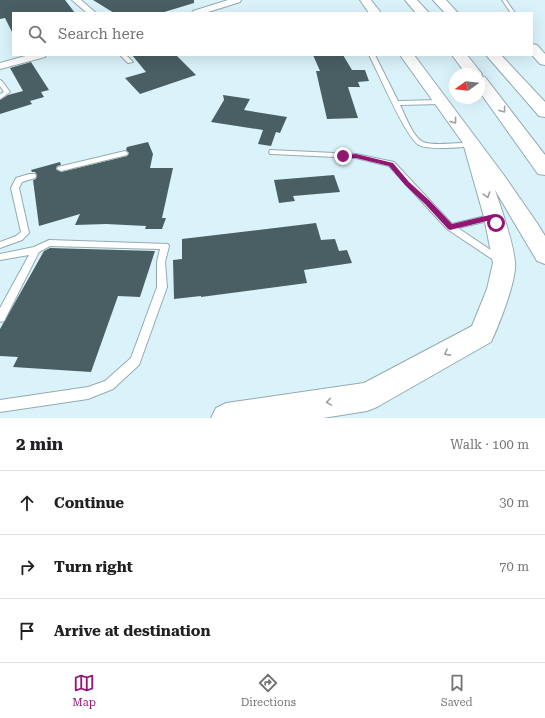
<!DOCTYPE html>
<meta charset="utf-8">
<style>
:root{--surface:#fff;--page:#f6f6f6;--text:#202124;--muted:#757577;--line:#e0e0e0;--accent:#911572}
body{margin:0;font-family:"Roboto Serif",serif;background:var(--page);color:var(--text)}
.compass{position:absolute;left:449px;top:68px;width:36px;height:36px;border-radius:50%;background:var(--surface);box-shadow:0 4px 16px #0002;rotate:255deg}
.stop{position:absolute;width:12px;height:12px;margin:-9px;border:3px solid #911572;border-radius:50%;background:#fff}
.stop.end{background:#911572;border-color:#fff;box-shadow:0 1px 4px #0008}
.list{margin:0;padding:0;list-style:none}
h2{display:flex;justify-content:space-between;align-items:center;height:52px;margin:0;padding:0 16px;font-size:17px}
h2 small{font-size:13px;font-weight:400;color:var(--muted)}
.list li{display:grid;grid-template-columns:26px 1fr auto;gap:12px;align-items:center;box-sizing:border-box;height:64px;padding:0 16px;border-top:1px solid var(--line)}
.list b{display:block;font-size:15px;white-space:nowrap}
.list em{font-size:13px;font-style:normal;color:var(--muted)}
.icon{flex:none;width:22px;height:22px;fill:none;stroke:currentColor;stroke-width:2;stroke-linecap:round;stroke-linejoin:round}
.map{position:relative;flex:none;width:545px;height:418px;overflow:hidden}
.search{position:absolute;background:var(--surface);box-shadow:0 4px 16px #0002;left:12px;right:12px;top:12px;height:44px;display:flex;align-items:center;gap:10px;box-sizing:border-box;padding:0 14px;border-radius:0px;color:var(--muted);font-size:15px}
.sheet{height:244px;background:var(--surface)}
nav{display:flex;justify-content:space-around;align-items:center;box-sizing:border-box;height:56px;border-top:1px solid var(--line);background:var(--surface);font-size:11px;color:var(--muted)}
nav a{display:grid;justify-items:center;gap:2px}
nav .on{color:var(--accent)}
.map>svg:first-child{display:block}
.building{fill:#495f64}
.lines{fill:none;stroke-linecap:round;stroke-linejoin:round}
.service-casing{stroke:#93abb0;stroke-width:2}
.minor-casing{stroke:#93abb0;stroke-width:2}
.tertiary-casing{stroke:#93abb0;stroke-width:2}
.motorway-casing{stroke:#93abb0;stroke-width:2}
.service{fill:#fff;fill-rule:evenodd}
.minor{fill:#fff;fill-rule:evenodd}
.tertiary{fill:#fff;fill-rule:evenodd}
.motorway{fill:#fff;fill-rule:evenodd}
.oneway{stroke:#9da1a3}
.route{fill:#911572}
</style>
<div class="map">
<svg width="545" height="418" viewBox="0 0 545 418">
<rect width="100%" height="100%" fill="#daf3fa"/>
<path class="building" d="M 0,0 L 65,0 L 75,13 L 13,13 L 13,34 L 5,18 L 0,19 Z
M 93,0 L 194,0 L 194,3 L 161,13 L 114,13 Z
M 132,55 L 176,55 L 196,75 L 140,94 L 125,78 L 146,72 Z
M 313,55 L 343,55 L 352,70 L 365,70 L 369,81 L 358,82 L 360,87 L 348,87 L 358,118 L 327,119 L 316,71 L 320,71 Z
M 31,62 L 49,90 L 41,92 L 44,97 L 30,101 L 32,104 L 0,114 L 0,100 L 8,95 L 23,91 L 10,68 Z
M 223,95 L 250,99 L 244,110 L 287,117 L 280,133 L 276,132 L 271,146 L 258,144 L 263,130 L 211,122 L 224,100 Z
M 148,142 L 153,154 L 150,168 L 173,168 L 162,218 L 166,218 L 162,229 L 145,229 L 146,226 L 106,224 L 75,225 L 80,214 L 39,226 L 33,180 L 36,179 L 37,175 L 35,172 L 32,172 L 31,170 L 60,162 L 61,165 L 57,166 L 56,169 L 61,172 L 127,156 L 129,153 L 126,150 L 127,147 Z
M 334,175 L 340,192 L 293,196 L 295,201 L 279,203 L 274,180 Z
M 316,223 L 321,240 L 335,239 L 339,251 L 347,250 L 352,263 L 304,270 L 307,283 L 201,297 L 201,296 L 174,299 L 173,260 L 182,259 L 182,239 Z
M 50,248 L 155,251 L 140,297 L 118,296 L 91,372 L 13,367 L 18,357 L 0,356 L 0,329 L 44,251 Z"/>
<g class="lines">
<g class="service-casing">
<path id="service" d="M 502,0 L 506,0 L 515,13 L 511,13 Z
M 120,55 L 126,55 L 133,62 L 128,63 Z
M 369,55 L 375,55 L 398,101 L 440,100 L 443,102 L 440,104 L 400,105 C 405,115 413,137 423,142 C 432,146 460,143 471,142 L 474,144 L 473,145 C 464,148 427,150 419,145 C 406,138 378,72 369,55 Z
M 0,80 L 2,81 L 10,92 L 0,99 L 0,94 L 4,92 L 0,86 Z
M 270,150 L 356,154 L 394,162 L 452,224 L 494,214 L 497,215 L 498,217 L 497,219 L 458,228 L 504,259 L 505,261 L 504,263 L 501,265 L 447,229 L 389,166 L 356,158 L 272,154 L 270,154 L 269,152 Z
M 125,151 L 128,153 L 127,155 L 61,171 L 57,169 L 58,167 Z
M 29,174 L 35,174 L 36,176 L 35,178 L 22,182 L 19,188 L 29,233 L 22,240 L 0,248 L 0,242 L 16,236 L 21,232 L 11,188 L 16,178 Z
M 49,240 L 168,244 L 169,246 L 165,262 L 167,287 L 139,365 L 113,389 L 88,399 L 0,412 L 0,400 L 88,387 L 105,381 L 131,358 L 157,287 L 157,262 L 160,249 L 50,246 L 39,252 L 4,321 L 0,322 L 0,308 L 29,255 L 0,260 L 0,254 L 34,247 Z"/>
</g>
<g class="minor-casing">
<path id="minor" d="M 72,0 L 81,0 L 96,13 L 87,13 Z
M 228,0 L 241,0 L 240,2 L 205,13 L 192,13 L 193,11 Z
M 29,55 L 46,55 L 45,57 L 0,69 L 0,63 Z"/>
</g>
<g class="tertiary-casing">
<path id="tertiary" d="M 360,0 L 371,0 L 381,13 L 369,13 Z
M 532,44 L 537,45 L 545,54 L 545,65 L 540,64 L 532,55 Z
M 400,55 L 414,55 L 503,174 L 537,223 L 545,236 L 545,264 L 537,261 L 495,190 C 502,211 513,241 515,262 C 517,280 499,325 491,342 L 377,407 L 367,411 L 323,418 L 211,418 L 216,408 L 226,403 L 364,383 L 472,326 L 487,289 L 493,263 L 484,217 L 463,143 Z"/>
</g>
<g class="motorway-casing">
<path id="motorway" d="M 405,0 L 417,0 L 429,13 L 416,13 Z
M 433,0 L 446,0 L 458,13 L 445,13 Z
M 452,55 L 467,55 L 482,74 L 480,76 L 485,77 L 545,155 L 545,175 L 538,174 L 479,91 L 479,74 L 466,74 Z
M 486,55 L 501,55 L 545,102 L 545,117 L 539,116 Z"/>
</g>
<use href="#service" class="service"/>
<use href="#minor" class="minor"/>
<use href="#tertiary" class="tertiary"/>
<use href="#motorway" class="motorway"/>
</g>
<defs><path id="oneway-chevron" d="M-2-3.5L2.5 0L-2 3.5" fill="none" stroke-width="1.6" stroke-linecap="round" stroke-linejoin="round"/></defs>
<g class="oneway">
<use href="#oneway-chevron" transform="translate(503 110) rotate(54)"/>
<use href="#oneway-chevron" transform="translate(454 121) rotate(53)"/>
<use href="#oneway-chevron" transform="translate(487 195) rotate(73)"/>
<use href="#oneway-chevron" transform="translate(447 353) rotate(151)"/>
<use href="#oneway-chevron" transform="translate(329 402) rotate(171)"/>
</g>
<path class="route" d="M 356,154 L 393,163 L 409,182 L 430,201 L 452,224 L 494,214 L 497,217 L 499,223 L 498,225 L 493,225 L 491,220 L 450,230 L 448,229 L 425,204 L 405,185 L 389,166 L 356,158 L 343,158 L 340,156 L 343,155 Z"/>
</svg>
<svg class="compass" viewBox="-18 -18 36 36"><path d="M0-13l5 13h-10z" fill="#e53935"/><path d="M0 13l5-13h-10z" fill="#757577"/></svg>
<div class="stop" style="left:496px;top:223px"></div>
<div class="stop end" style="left:343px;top:156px"></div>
<div class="search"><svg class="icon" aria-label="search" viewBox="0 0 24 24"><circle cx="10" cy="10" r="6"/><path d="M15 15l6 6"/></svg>Search here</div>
</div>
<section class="sheet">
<h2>2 min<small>Walk · 100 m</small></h2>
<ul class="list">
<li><svg class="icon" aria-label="ahead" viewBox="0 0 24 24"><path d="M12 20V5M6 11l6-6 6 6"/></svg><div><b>Continue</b></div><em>30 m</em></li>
<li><svg class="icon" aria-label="right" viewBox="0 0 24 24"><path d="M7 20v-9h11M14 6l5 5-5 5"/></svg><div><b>Turn right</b></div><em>70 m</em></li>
<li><svg class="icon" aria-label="arrive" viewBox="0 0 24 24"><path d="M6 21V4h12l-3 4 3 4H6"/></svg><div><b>Arrive at destination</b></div></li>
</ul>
</section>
<nav>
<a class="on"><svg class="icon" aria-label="map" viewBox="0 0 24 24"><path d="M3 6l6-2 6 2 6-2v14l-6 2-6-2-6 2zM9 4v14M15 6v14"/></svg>Map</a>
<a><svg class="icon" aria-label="directions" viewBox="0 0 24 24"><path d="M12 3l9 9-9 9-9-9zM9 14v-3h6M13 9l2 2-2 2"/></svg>Directions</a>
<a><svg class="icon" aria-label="saved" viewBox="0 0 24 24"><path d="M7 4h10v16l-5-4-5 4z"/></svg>Saved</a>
</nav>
